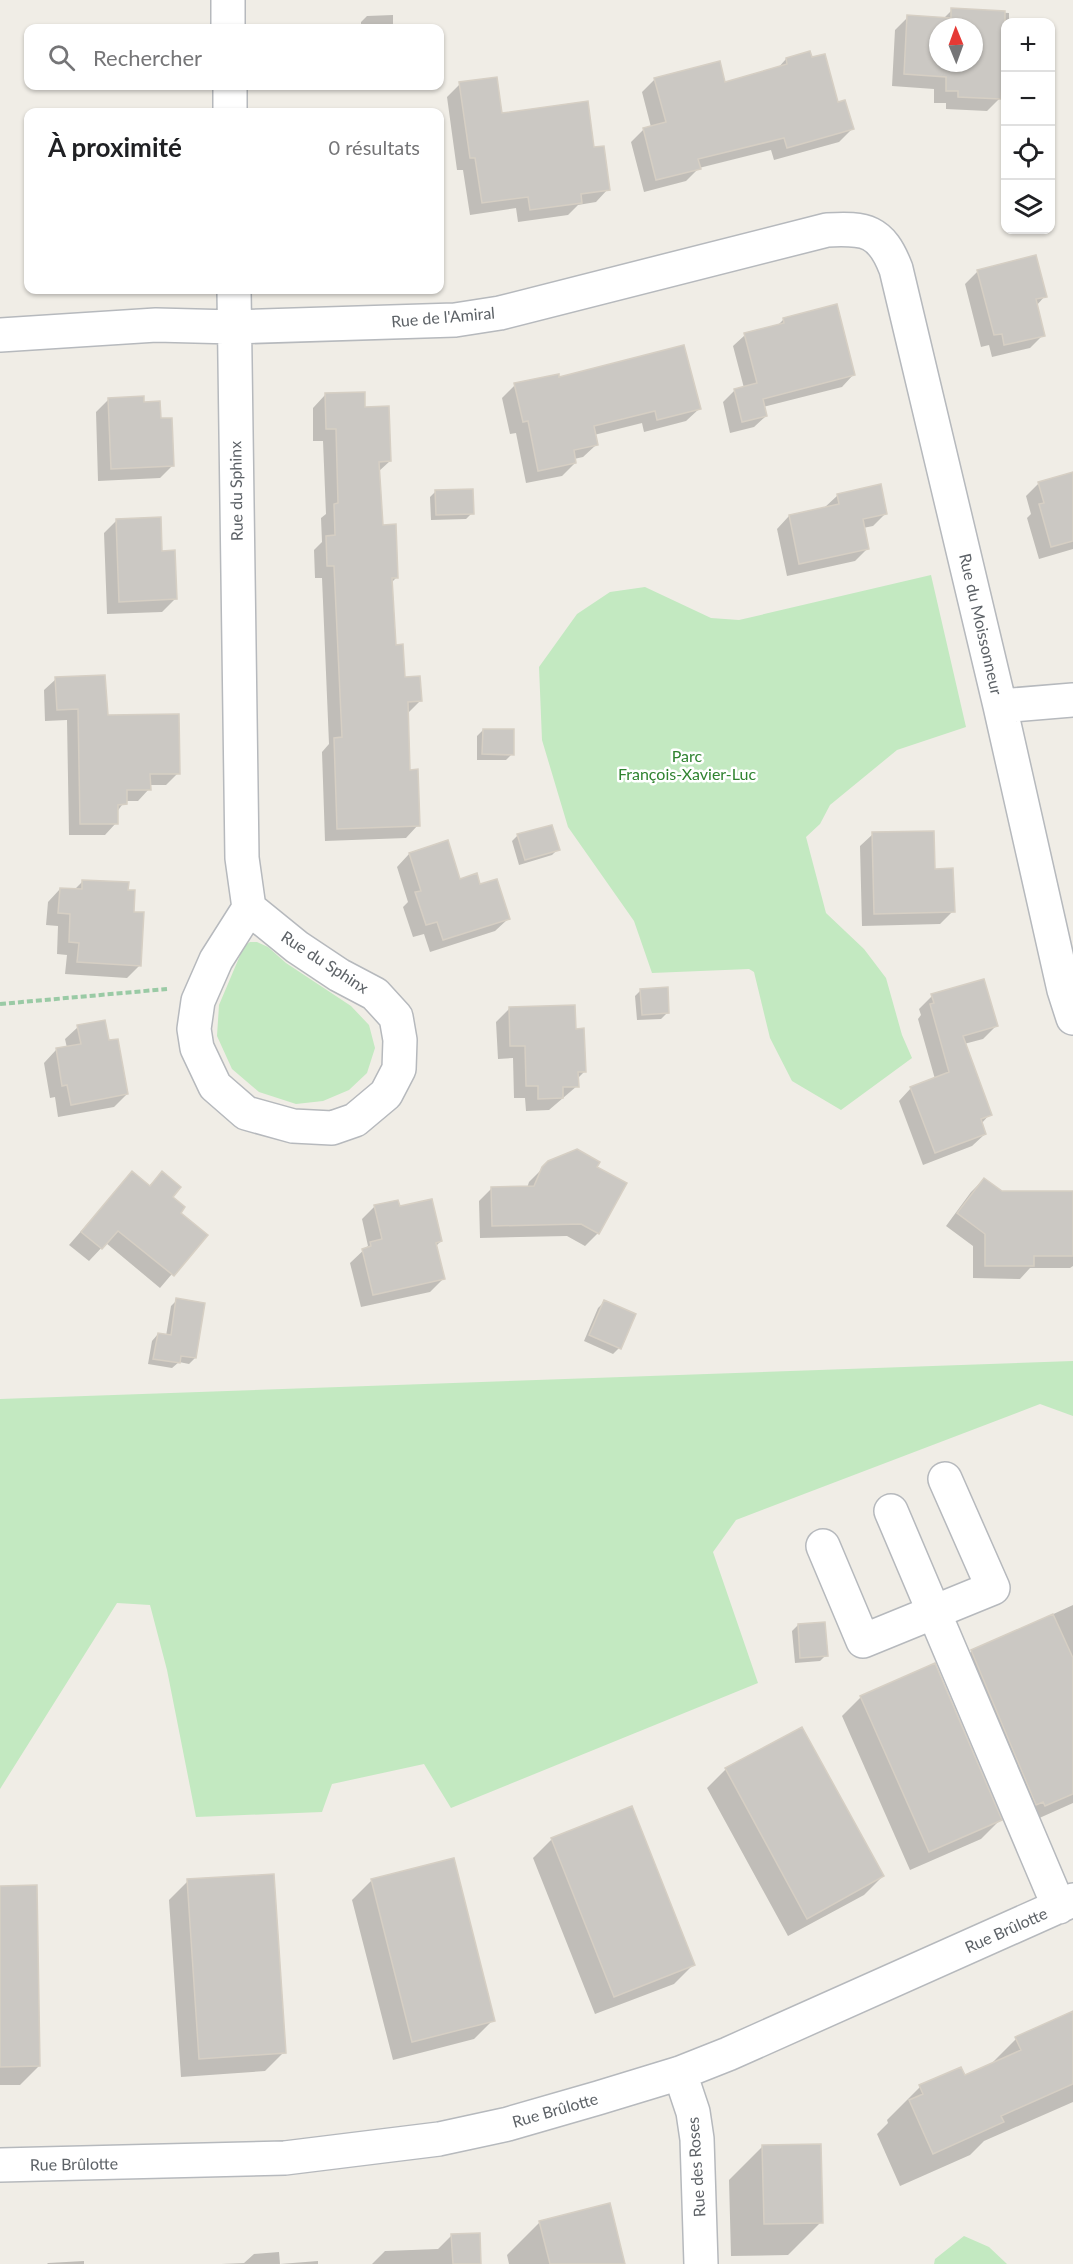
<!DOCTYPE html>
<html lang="fr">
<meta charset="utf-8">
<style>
:root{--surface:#fff;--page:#f6f6f6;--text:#202124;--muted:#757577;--line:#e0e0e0}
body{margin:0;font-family:Lato,sans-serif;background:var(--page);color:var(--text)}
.controls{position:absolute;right:18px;top:18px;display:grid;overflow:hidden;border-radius:12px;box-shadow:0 2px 4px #0004}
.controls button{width:54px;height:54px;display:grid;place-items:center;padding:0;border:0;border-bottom:2px solid var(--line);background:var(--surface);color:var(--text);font:30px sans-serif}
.compass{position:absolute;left:929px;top:18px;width:54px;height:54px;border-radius:50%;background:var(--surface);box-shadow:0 2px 4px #0004;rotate:359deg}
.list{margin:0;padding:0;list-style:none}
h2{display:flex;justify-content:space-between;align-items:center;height:78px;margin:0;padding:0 24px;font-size:26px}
h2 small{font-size:20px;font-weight:400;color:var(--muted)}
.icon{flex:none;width:33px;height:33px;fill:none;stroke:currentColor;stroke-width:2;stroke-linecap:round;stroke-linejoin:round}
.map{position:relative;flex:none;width:1073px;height:2264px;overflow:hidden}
.search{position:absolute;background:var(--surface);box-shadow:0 2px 4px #0004;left:24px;top:24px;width:420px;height:66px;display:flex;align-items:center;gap:15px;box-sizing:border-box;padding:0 21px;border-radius:12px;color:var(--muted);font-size:22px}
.panel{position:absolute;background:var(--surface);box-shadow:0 2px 4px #0004;left:24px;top:108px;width:420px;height:186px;border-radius:12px}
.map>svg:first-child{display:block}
.green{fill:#c3e9c1}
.shadow{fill:#0003;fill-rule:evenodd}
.building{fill:#cbc8c3;stroke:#d6cfc4;stroke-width:1.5;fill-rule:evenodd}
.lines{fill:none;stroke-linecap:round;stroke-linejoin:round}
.minor-casing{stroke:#b6b9bd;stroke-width:36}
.path{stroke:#9acaa5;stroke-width:4;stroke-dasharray:6 3;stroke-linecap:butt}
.minor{stroke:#fff;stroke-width:33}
.labels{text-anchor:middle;stroke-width:5;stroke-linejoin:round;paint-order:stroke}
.street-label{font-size:16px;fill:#5d6267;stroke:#fff}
.park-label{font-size:16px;fill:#308330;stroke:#fff}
</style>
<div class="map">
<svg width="1073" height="2264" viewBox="0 0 1073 2264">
<rect width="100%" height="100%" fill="#f0ede6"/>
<path class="green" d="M 931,575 L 966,727 L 897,750 L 830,805 L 820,824 L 806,837 L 826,913 L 864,949 L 886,978 L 902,1035 L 912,1058 L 841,1110 L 792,1081 L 770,1038 L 754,972 L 749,969 L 652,973 L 634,921 L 568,827 L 542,740 L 539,667 L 577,614 L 610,592 L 645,587 L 711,618 L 739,620 Z
M 250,942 L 257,942 L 268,947 L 286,963 L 351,1006 L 369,1025 L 375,1048 L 367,1073 L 349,1090 L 323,1101 L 296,1104 L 259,1092 L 232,1069 L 217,1036 L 219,1005 L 244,946 Z
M 1073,1361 L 1073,1416 L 1040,1404 L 736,1520 L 713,1552 L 758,1683 L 451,1808 L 424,1764 L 332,1784 L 322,1812 L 196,1817 L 167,1670 L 150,1605 L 117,1603 L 0,1789 L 0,1399 Z
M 964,2236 L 989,2247 L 1007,2264 L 934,2264 L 935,2259 Z"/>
<path class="shadow" d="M 952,10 L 1009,13 L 1009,22 L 1016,22 L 1006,22 L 1006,98 L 1000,98 L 987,111 L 946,109 L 946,103 L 934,103 L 934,89 L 892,86 L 895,30 L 908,17 L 943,19 ZM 938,27 L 974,27 L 974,63 L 938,63 Z
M 393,15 L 393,28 L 361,28 L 361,22 L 367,16 Z
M 786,59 L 852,129 L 839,142 L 774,160 L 771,150 L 699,168 L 686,181 L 644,192 L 631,142 L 644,129 L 651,127 L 642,92 L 655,79 L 724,84 L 777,69 Z
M 460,84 L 501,114 L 593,149 L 608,189 L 596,202 L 578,205 L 568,215 L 518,222 L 516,208 L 470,215 L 463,170 L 457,170 L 447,97 Z
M 978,271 L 1045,296 L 1036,306 L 1043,335 L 1030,348 L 992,357 L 989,345 L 981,347 L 965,284 Z
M 784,319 L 853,375 L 842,387 L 763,407 L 766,416 L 754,427 L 730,433 L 723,402 L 735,390 L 744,388 L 733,346 L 745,335 L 776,327 Z
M 558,379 L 699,409 L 686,421 L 644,432 L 642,423 L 594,435 L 596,445 L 583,457 L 574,459 L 575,463 L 562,476 L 526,483 L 516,433 L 510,434 L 502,398 L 515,385 Z
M 325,395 L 363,408 L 390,461 L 378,472 L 381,526 L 396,578 L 391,583 L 395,646 L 404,678 L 420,701 L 407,714 L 409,771 L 418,825 L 406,838 L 325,841 L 322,752 L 329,744 L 322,578 L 315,578 L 314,550 L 322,542 L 321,518 L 326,514 L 323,441 L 313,441 L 313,408 Z
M 109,399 L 142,403 L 160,419 L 172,466 L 160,478 L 98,481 L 96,412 Z
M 1073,474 L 1073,549 L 1039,559 L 1027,518 L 1031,514 L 1026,496 L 1039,483 Z
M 436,491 L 472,513 L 466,519 L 431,520 L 430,497 Z
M 838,495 L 886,513 L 873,526 L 863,528 L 868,548 L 855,561 L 787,576 L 777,529 L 789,516 L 824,508 Z
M 117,520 L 160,553 L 175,599 L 162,612 L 107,614 L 104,533 Z
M 56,679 L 178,773 L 166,785 L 149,785 L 149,789 L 138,801 L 125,801 L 116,813 L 116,823 L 105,835 L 69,835 L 67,720 L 45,721 L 44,690 Z
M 483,730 L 512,754 L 506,760 L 477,760 L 477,736 Z
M 873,834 L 934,870 L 953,911 L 940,924 L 862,926 L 860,846 Z
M 518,835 L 558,849 L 552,855 L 519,865 L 512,841 Z
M 409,854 L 459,880 L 479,886 L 508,919 L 495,931 L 430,952 L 424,934 L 413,937 L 403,907 L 408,902 L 397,867 Z
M 83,881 L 126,891 L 132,913 L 140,965 L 127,978 L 65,974 L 67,955 L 57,954 L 58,926 L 46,925 L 48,902 L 60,889 L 74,890 Z
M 641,990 L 667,1013 L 661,1019 L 637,1020 L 635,996 Z
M 932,996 L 996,1026 L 983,1039 L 964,1044 L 990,1114 L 981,1124 L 985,1134 L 972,1146 L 923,1165 L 899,1101 L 911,1088 L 935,1079 L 918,1019 L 921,1015 L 919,1009 Z
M 509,1009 L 575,1031 L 584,1072 L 577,1079 L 577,1086 L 549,1110 L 526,1111 L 525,1098 L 514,1098 L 513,1058 L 498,1059 L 496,1022 Z
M 78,1027 L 108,1042 L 127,1094 L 114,1107 L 58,1117 L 55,1097 L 50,1098 L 44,1063 L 56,1050 L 67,1048 L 65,1039 Z
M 549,1162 L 595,1167 L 598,1233 L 585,1246 L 567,1236 L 480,1238 L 479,1201 L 491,1189 L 527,1188 L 529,1182 Z
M 132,1173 L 149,1186 L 162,1173 L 179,1213 L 205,1235 L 160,1288 L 106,1243 L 89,1261 L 69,1245 Z
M 984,1179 L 1001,1192 L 1073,1193 L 1073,1266 L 1070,1268 L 1030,1268 L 1020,1279 L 973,1278 L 973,1246 L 946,1226 L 971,1192 Z
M 375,1206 L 441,1241 L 436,1246 L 443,1279 L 430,1292 L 361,1307 L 350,1263 L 368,1246 L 362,1219 Z
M 177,1300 L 195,1358 L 189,1364 L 179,1362 L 172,1368 L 148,1364 L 152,1341 L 158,1334 L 166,1336 L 171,1306 Z
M 604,1302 L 634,1315 L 619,1348 L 613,1354 L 584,1341 L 598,1308 Z
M 1073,1605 L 1073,1803 L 1026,1824 L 952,1671 L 971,1652 Z
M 798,1625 L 826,1655 L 820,1661 L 795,1663 L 792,1631 Z
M 861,1697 L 1000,1820 L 981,1839 L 910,1870 L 842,1716 Z
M 726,1769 L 883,1876 L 864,1895 L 788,1936 L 707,1788 Z
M 552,1839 L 693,1965 L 674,1984 L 595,2014 L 533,1858 Z
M 453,1860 L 493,2020 L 474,2039 L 393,2060 L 352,1900 L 371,1881 Z
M 188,1881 L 284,2052 L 265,2071 L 181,2077 L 169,1900 Z
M 0,1887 L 39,2066 L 20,2085 L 0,2085 Z
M 1073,2013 L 1073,2102 L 984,2141 L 970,2155 L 900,2186 L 877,2134 L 888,2123 L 887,2120 L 920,2087 L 965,2077 L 988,2067 L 1016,2039 Z
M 762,2147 L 821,2222 L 788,2255 L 731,2256 L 729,2180 Z
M 540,2222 L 624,2264 L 509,2264 L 507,2255 Z
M 452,2235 L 480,2264 L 372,2264 L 385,2251 L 438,2249 Z
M 279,2252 L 280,2264 L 318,2261 L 318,2264 L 221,2264 L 244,2263 L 254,2254 Z
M 84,2261 L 84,2264 L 47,2264 L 48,2263 Z"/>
<path class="building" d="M 951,8 L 1005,11 L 1005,86 L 1002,85 L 1001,99 L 958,97 L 958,91 L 946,91 L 946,77 L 904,74 L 907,15 L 951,18 ZM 938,27 L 974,27 L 974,63 L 938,63 Z
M 810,51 L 812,57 L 825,54 L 838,102 L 845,100 L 854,129 L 787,148 L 784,138 L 698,159 L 701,169 L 656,180 L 643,128 L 666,122 L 654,78 L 720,61 L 725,82 L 787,64 L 786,58 Z
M 497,77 L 502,113 L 588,101 L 594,147 L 604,146 L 610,190 L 581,194 L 582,203 L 530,210 L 528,197 L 482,203 L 475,158 L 470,158 L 459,82 Z
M 1036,255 L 1047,297 L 1036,299 L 1045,336 L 1004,345 L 1002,334 L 994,335 L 977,270 Z
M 837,304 L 855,375 L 763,399 L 767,416 L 742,422 L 734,389 L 757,383 L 744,333 L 784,323 L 783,318 Z
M 684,345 L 701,409 L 657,420 L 655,411 L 594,426 L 598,445 L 574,450 L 576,463 L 538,471 L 528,421 L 523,422 L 514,383 L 559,374 L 559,377 Z
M 365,392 L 365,407 L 389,406 L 391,461 L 379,462 L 383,525 L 396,524 L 398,578 L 392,578 L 396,645 L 403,644 L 405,677 L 420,676 L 422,701 L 408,702 L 410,770 L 418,769 L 420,826 L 337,829 L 334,738 L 342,737 L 334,566 L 327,566 L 326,536 L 335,535 L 334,504 L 338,503 L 336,429 L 326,429 L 325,393 Z
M 144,396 L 144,402 L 160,401 L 161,418 L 172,418 L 174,466 L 111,469 L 108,398 Z
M 1073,472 L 1073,541 L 1051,547 L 1039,504 L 1044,503 L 1038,482 Z
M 881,484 L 887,514 L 863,519 L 869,549 L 799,564 L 789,515 L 839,504 L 837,494 Z
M 473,489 L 474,514 L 436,515 L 435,490 Z
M 161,517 L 162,551 L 175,550 L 177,599 L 119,602 L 116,519 Z
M 105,675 L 108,715 L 179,714 L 180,774 L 150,774 L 151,790 L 127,790 L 127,804 L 118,805 L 118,824 L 80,824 L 78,709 L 57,710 L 55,677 Z
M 483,729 L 514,729 L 514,755 L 482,754 Z
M 552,825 L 560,850 L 525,860 L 517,834 Z
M 934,831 L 935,869 L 953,868 L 955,912 L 874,914 L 872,832 Z
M 448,840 L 460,879 L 477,873 L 480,884 L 497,879 L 510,919 L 443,940 L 437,922 L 426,925 L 415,892 L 421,891 L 409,853 Z
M 82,880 L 129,882 L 128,890 L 135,890 L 134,912 L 144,912 L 141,966 L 77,962 L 79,943 L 69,942 L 70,914 L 58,913 L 60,888 L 82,889 Z
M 984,979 L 998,1026 L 963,1036 L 992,1115 L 981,1119 L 986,1134 L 935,1153 L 910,1087 L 949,1072 L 930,1004 L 934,1003 L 931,994 Z
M 668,987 L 669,1013 L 642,1015 L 640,989 Z
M 575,1005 L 576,1029 L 584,1028 L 586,1072 L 578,1072 L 579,1087 L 563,1087 L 563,1098 L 538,1099 L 538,1086 L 526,1086 L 525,1046 L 510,1046 L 509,1007 Z
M 105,1020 L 109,1040 L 118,1039 L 128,1094 L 71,1105 L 67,1085 L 62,1086 L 56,1048 L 81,1044 L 77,1025 Z
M 577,1149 L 600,1162 L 597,1167 L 627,1183 L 599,1234 L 581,1224 L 492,1226 L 491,1187 L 534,1186 L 542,1167 L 548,1161 Z
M 132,1171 L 150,1186 L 162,1171 L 181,1187 L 173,1197 L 185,1207 L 181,1213 L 208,1235 L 174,1276 L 118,1231 L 102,1249 L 81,1232 Z
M 984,1178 L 1002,1191 L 1073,1191 L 1073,1256 L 1034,1256 L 1034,1266 L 985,1266 L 985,1234 L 957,1213 Z
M 432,1199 L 442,1241 L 436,1243 L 445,1279 L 373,1295 L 362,1249 L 371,1246 L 370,1242 L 382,1239 L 374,1205 L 398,1200 L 400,1206 Z
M 176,1298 L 205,1303 L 196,1358 L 181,1356 L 180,1363 L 153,1359 L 158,1333 L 171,1335 Z
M 604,1300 L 636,1314 L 621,1349 L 589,1335 Z
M 1053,1614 L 1073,1658 L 1073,1794 L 1045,1806 L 1043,1802 L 1036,1805 L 971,1650 Z
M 825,1622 L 828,1656 L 800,1658 L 798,1624 Z
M 935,1663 L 1002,1820 L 929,1852 L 860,1696 Z
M 802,1727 L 884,1876 L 807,1919 L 725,1768 Z
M 632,1806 L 695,1965 L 614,1997 L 551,1838 Z
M 454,1858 L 495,2021 L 412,2042 L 371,1879 Z
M 274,1874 L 286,2053 L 199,2059 L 187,1879 Z
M 37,1885 L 40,2066 L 0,2067 L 0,1886 Z
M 1073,2011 L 1073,2084 L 1001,2116 L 1004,2122 L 933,2154 L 909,2100 L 923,2094 L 919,2085 L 961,2067 L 965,2075 L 1021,2050 L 1015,2037 Z
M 821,2144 L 823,2223 L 764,2224 L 762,2145 Z
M 610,2203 L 625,2264 L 550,2264 L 539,2221 Z
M 480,2233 L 481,2264 L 453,2264 L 451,2234 Z"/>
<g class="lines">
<g class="minor-casing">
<path id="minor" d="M 228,0 L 228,28
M 230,86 L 230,112
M 234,290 L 242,858 L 249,908
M 0,335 L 156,325 L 234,327 L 455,320 L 500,313 L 827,230 C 866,228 881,230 896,269 L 1000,706 L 1064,990 L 1073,1018
M 1000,706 L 1073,700
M 249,908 L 297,947 L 339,975 L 375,994 L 396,1017 L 400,1040 L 399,1069 L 386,1094 L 355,1120 L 332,1128 L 293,1126 L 246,1113 L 215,1086 L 197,1048 L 194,1029 L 198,1001 L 216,960 Z
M 891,1511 L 1059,1907
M 823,1546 L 863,1641 L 993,1588 L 945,1479
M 680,2073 L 693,2112 L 697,2139 L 701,2264
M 0,2165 L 285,2158 L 439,2139 L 508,2124 L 598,2098 L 680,2073 L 728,2054 L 1073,1900"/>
</g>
<path class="path" d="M 0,1004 L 167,989"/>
<use href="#minor" class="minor"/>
</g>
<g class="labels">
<g class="street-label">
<text transform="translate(443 317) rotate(-5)" y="6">Rue de l'Amiral</text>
<text transform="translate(236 491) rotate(-91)" y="6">Rue du Sphinx</text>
<text transform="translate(981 624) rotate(77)" y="6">Rue du Moissonneur</text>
<text transform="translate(325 962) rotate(33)" y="6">Rue du Sphinx</text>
<text transform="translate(1006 1930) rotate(-24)" y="6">Rue Brûlotte</text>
<text transform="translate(555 2110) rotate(-16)" y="6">Rue Brûlotte</text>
<text transform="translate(74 2164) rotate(-1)" y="6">Rue Brûlotte</text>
<text transform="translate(696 2167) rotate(-94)" y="6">Rue des Roses</text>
</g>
<g class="park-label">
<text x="687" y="762">Parc<tspan x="687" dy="18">François-Xavier-Luc</tspan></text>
</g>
</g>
</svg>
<div class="controls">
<button>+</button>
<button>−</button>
<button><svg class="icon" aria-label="locate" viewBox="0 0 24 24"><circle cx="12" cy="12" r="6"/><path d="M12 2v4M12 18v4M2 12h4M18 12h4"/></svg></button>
<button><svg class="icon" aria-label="layers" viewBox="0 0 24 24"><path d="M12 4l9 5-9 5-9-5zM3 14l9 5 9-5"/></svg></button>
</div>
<svg class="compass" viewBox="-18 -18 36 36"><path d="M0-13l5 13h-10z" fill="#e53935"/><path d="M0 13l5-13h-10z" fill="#757577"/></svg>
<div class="search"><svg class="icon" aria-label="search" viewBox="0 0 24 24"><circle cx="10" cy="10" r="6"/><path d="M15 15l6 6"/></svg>Rechercher</div>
<section class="panel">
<h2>À proximité<small>0 résultats</small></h2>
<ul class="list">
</ul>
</section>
</div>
